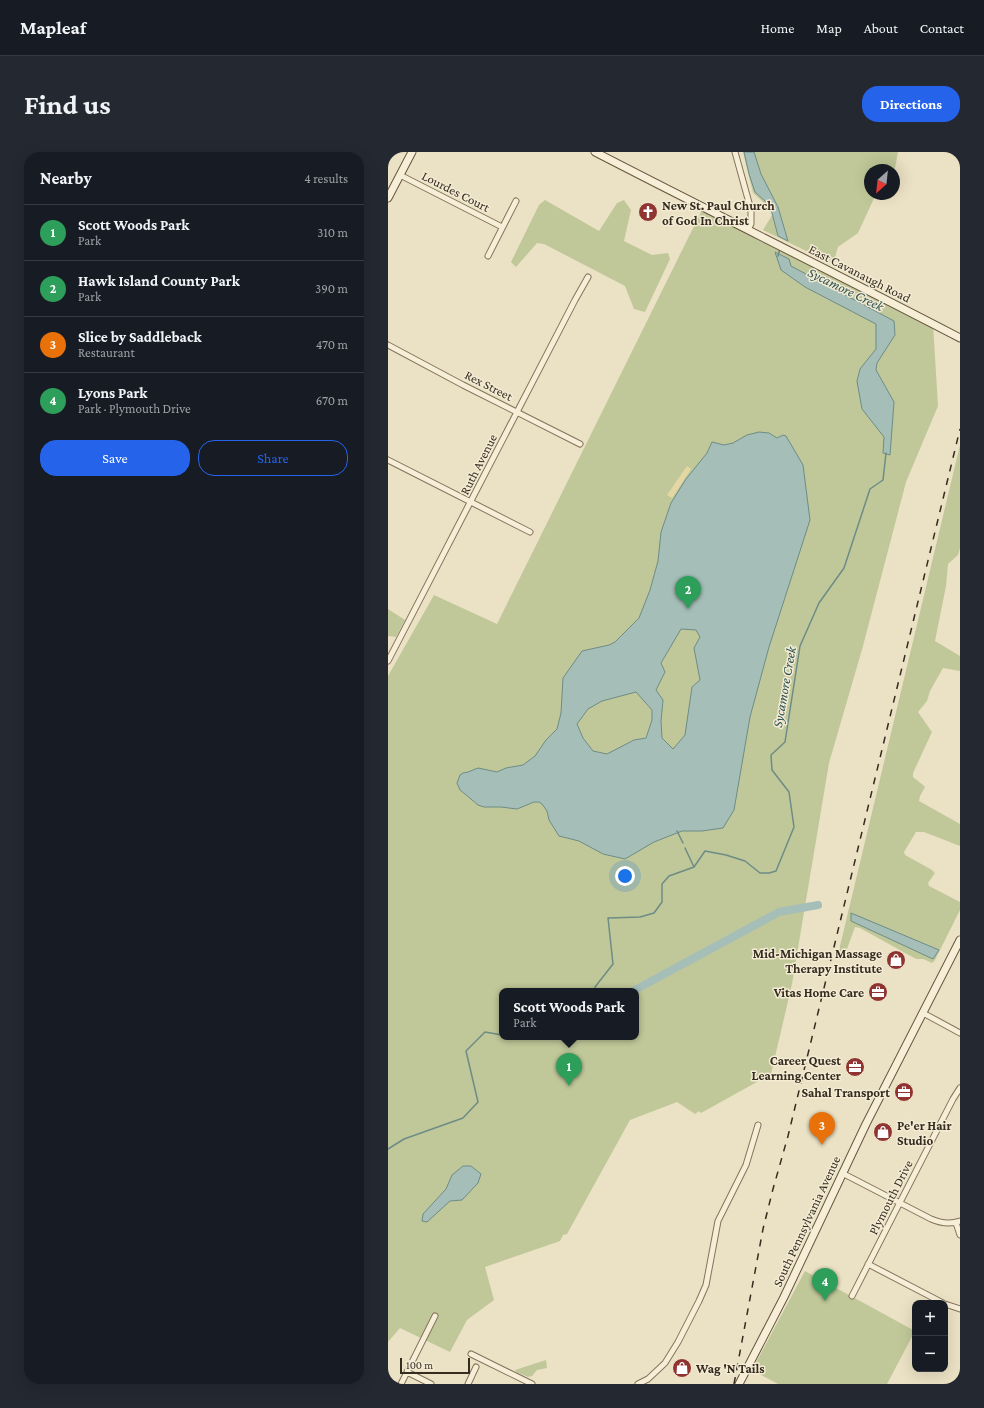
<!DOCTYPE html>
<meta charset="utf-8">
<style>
:root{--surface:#171b24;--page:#242831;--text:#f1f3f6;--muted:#9ea1a6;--line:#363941;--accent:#2563eb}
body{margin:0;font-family:"Crimson Pro",serif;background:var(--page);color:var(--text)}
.controls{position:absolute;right:12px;bottom:12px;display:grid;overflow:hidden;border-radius:8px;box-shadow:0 4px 16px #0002}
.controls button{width:36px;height:36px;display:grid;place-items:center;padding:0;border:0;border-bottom:1px solid var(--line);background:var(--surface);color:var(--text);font:20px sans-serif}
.compass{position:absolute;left:476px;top:12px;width:36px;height:36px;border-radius:50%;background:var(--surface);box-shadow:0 4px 16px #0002;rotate:207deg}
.scale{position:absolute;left:12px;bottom:10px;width:70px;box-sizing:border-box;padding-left:4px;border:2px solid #352b1f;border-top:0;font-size:11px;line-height:14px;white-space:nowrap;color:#352b1f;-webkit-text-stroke:3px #f3ebd3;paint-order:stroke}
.you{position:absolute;left:237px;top:724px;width:14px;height:14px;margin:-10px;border:3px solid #fff;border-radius:50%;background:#1a73e8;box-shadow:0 0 0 6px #1a73e833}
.badge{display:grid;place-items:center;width:26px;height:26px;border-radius:50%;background:var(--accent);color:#fff;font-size:13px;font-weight:700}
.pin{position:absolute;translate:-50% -33px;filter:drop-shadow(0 1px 2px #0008)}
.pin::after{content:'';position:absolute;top:21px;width:14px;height:12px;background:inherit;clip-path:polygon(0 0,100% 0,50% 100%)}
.popup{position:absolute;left:111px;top:836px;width:140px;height:52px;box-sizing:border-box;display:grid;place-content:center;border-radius:8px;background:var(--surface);filter:drop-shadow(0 1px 3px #0005);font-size:13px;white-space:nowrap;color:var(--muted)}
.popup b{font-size:15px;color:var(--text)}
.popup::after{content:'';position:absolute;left:50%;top:100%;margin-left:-8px;border:8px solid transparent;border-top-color:var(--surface)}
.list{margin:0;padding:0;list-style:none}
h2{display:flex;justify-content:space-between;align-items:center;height:52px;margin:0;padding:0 16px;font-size:17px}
h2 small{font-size:13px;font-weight:400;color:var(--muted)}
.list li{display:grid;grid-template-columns:26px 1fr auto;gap:12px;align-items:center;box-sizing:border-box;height:56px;padding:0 16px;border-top:1px solid var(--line)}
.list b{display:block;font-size:15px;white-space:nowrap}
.list p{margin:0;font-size:13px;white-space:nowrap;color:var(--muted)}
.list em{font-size:13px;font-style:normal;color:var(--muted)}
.actions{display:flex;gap:8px;padding:12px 16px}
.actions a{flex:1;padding:9px 0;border:1px solid var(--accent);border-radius:16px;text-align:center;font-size:14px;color:var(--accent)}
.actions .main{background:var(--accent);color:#fff}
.map{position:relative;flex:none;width:572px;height:1232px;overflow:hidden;border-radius:16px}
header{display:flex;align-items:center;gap:24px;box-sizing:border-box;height:56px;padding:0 20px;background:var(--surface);border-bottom:1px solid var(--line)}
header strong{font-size:19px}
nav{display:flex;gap:22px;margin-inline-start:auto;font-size:14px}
.intro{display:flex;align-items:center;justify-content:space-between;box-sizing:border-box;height:96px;padding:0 24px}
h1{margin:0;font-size:28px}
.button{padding:10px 18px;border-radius:16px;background:var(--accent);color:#fff;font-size:14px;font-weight:700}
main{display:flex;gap:24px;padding:0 24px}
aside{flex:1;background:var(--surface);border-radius:16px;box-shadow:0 4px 16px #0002}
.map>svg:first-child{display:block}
.green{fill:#c0c899;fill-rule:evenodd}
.sand{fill:#e5d7a3}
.water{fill:#a6beb8;stroke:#6d8c86;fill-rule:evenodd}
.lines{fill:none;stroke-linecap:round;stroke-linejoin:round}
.stream{stroke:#6d8c86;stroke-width:1.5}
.river{stroke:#a6beb8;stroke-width:8}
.street-casing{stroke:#84735c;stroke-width:7}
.secondary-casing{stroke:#66553f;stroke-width:9}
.street{stroke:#f6eed7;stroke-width:5}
.secondary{stroke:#f6eed7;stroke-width:7}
.rail{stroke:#352b1f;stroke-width:1.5;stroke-dasharray:7 7;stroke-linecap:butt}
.labels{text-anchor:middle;stroke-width:3;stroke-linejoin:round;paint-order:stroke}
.street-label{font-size:13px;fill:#352b1f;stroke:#f3ebd3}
.poi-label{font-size:13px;font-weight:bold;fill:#352b1f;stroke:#f3ebd3;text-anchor:end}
.water-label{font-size:14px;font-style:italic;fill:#2f5453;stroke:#f3ebd3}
</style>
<header>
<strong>Mapleaf</strong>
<nav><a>Home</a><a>Map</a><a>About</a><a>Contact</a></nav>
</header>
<div class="intro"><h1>Find us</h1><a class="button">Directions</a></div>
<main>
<aside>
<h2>Nearby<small>4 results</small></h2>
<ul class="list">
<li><span class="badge" style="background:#2e9e5b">1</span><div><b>Scott Woods Park</b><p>Park</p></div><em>310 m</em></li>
<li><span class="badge" style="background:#2e9e5b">2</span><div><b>Hawk Island County Park</b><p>Park</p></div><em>390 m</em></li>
<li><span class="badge" style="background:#e8710a">3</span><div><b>Slice by Saddleback</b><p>Restaurant</p></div><em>470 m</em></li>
<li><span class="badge" style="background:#2e9e5b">4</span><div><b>Lyons Park</b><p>Park · Plymouth Drive</p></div><em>670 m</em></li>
</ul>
<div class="actions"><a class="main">Save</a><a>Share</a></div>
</aside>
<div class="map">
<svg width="572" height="1232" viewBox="0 0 572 1232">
<rect width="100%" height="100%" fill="#ebe1c4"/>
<path class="green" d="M 355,0 L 510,0 L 507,16 L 506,18 L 482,18 L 482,42 L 488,42 L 470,81 L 450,95 L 445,112 L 375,78 L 386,60 L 365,41 Z
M 157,48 L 211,79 L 229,51 L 236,48 L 243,58 L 236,89 L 264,103 L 280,101 L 282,107 L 257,160 L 246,157 L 237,134 L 156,92 L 149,91 L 128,115 L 123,110 L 151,53 Z
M 315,56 L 545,172 L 550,254 L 518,330 L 475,494 L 441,611 L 404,832 L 383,922 L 313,961 L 311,959 L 307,962 L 289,950 L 242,968 L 179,1082 L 175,1083 L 172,1089 L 97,1115 L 106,1148 L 79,1168 L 62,1200 L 12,1176 L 0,1190 L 0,524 L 46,443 L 109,472 ZM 114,839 L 248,839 L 248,885 L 114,885 Z
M 572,293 L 572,396 L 570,403 L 560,412 L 558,434 L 547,489 L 572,504 L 572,519 L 555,516 L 542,539 L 539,549 L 530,560 L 544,580 L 525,621 L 525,625 L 535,633 L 537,635 L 532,644 L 531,649 L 572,672 L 572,694 L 536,680 L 528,680 L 516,700 L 517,703 L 544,718 L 547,721 L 540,731 L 541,734 L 572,750 L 572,758 L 547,808 L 544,811 L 535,807 L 528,807 L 472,776 L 467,775 L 459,797 L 455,804 L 451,803 L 452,794 Z
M 0,457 L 17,468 L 8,485 L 0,484 Z
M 417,1119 L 527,1179 L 499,1232 L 390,1232 L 364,1218 Z
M 158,1208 L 159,1216 L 149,1218 L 144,1224 L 140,1225 L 128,1220 L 127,1218 Z"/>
<path class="sand" d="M 299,314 L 303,317 L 284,346 L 279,343 Z"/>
<path class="water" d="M 356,0 L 366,0 L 373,22 L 390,55 L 400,89 L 390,84 L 384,61 L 377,49 L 367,40 L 361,22 Z
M 387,100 L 401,107 L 403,114 L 506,169 L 507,183 L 489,211 L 488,218 L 506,250 L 502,303 L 495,301 L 496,285 L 474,257 L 469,229 L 472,217 L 488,197 L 488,172 L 417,135 L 393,118 Z
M 371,280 L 381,281 L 389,286 L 395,283 L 398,284 L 415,313 L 422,368 L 381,495 L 362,565 L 346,658 L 335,676 L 314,679 L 294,679 L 266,690 L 237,707 L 215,702 L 191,689 L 171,684 L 161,668 L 159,659 L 154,652 L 151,650 L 146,650 L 129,657 L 113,655 L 96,655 L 90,653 L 77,642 L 72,638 L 69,631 L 72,623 L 75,621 L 80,620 L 90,616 L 109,620 L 118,616 L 135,613 L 147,604 L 158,588 L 169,577 L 173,561 L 175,526 L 194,499 L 221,493 L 227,490 L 251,466 L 262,438 L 270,409 L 273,380 L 283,351 L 298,327 L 319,301 L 324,290 L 336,293 L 345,291 L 359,283 ZM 293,477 L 308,478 L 312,485 L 306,496 L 312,528 L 304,535 L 297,583 L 285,597 L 274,586 L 273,569 L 275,548 L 268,538 L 277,520 L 273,511 ZM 248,540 L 264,558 L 264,568 L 258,586 L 246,588 L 219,602 L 205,599 L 195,586 L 189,572 L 200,557 L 214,549 Z
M 463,761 L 551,798 L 545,807 L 463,769 Z
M 75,1014 L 83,1014 L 93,1022 L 90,1031 L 74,1048 L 62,1049 L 39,1070 L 34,1069 L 35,1062 L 58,1037 L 64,1023 Z"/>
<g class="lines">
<path class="stream" d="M 390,104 L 392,96
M 289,679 L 295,691
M 297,696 L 306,715
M 209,839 L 207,835 L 225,812 L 220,766 L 252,765 L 266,761 L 274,750 L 274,732 L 281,724 L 306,715 L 317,699 L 338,703 L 357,709 L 372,721 L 381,721 L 388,719 L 406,675 L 401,640 L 384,618 L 383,603 L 397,590 L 412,494 L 431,451 L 456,416 L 482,337 L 495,328 L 498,301
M 0,997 L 16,987 L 75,966 L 90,950 L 78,899 L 97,880 L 114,883"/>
<path class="river" d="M 245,839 L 391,760 L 430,753"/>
<g class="street-casing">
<path id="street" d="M 347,0 L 363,58 L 363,72 L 360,78
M 12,23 L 114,75
M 100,104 L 128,49
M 0,193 L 75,233 L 192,292
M 0,308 L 142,380
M 0,509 L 187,148 L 200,125
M 535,861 L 572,881
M 454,1021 L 543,1067 C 552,1071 563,1072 572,1069
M 568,1071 L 572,1083
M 480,1112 L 555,1151
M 464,1144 L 565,947 L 572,936
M 557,1152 L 572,1157
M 83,1202 L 144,1232
M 19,1220 L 43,1232
M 13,1232 L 47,1164
M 80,1232 L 88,1215
M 250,1232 L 260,1227 L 277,1211 L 290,1190 L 311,1149 L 318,1133 L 330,1069 L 358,1013 L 370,973"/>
</g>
<g class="secondary-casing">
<path id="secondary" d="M 207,0 C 329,63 451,123 572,186
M 0,46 L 24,0
M 351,1232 L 396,1145 L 478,972 L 572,788"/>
</g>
<use href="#street" class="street"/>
<use href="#secondary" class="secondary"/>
<path class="rail" d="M 346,1232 L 375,1077 L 385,1037 L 400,984 L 572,277"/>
</g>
<defs>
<g id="church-disc" transform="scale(1)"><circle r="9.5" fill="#8f3430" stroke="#f3ebd3"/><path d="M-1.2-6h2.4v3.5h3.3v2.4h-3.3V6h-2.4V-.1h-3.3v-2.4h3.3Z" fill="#fff"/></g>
<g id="shop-disc" transform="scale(1)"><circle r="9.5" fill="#8f3430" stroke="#f3ebd3"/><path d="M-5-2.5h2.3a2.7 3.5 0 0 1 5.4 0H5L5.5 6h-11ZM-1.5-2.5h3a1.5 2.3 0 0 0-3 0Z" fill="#fff"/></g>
<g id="office-disc" transform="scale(1)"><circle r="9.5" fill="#8f3430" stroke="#f3ebd3"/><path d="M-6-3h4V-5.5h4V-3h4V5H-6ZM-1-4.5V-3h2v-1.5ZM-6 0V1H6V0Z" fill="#fff"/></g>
</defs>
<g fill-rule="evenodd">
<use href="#church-disc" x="260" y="60"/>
<use href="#shop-disc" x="508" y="808"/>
<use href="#office-disc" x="490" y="840"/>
<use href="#office-disc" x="467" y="915"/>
<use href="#office-disc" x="516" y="940"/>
<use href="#shop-disc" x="495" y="980"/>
<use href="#shop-disc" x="294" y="1216"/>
</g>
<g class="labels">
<g class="street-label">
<text transform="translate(68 39) rotate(27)" y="5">Lourdes Court</text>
<text transform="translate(472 121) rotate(27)" y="5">East Cavanaugh Road</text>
<text transform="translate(101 233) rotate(27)" y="5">Rex Street</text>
<text transform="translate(90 312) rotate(-63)" y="5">Ruth Avenue</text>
<text transform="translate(502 1045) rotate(-63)" y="5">Plymouth Drive</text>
<text transform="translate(418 1069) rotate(-65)" y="5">South Pennsylvania Avenue</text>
</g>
<g class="poi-label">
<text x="274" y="58" text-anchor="start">New St. Paul Church<tspan x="274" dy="15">of God In Christ</tspan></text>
<text x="494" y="806">Mid-Michigan Massage<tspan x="494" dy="15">Therapy Institute</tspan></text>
<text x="476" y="845">Vitas Home Care</text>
<text x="453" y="913">Career Quest<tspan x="453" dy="15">Learning Center</tspan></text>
<text x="502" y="945">Sahal Transport</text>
<text x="509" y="978" text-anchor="start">Pe'er Hair<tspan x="509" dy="15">Studio</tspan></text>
<text x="308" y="1221" text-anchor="start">Wag 'N Tails</text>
</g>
<g class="water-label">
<text transform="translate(458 137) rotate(26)" y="5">Sycamore Creek</text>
<text transform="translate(396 535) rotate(-80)" y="5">Sycamore Creek</text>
</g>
</g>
</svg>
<div class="controls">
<button>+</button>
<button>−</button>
</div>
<svg class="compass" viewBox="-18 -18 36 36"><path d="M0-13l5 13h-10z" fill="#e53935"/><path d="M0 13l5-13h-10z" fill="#9ea1a6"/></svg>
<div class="scale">100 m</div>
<div class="you"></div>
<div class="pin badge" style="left:181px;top:934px;background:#2e9e5b">1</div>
<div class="popup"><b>Scott Woods Park</b>Park</div>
<div class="pin badge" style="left:300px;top:457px;background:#2e9e5b">2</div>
<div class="pin badge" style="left:434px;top:993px;background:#e8710a">3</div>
<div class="pin badge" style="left:437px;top:1149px;background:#2e9e5b">4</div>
</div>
</main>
